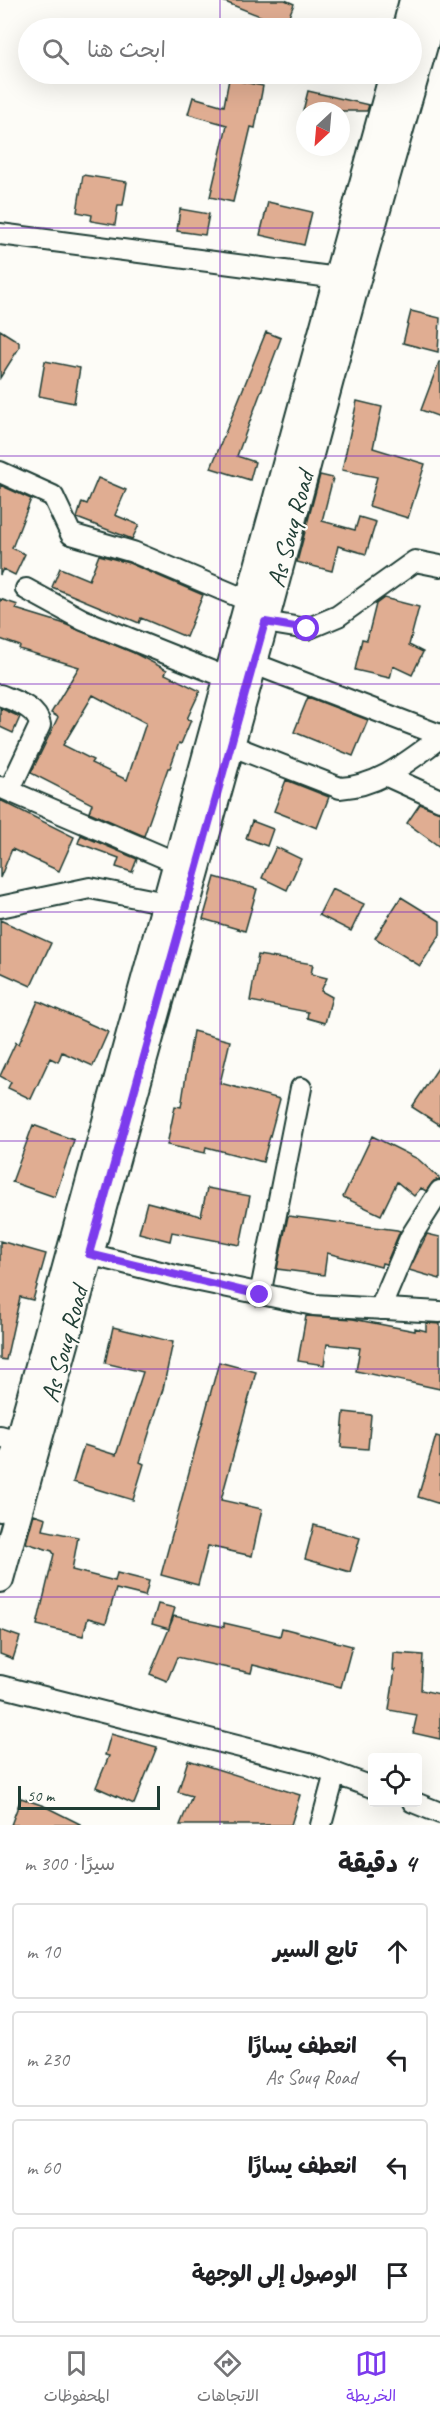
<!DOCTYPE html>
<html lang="ar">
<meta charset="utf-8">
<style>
:root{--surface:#fff;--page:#f2f2f2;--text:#202124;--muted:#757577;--line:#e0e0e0;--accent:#7c3aed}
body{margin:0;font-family:Caveat,"Playpen Sans Arabic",sans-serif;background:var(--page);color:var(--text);direction:rtl}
.controls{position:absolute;right:18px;bottom:18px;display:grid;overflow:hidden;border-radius:6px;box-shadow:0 6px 24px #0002}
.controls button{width:54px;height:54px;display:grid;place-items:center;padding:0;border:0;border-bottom:2px solid var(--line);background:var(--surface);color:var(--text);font:30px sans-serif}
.compass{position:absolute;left:296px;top:102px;width:54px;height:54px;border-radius:50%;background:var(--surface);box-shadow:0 6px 24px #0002;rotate:206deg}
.scale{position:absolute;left:18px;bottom:15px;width:142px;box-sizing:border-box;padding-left:6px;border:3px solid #1f3d34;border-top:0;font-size:16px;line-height:21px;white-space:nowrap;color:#1f3d34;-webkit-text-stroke:4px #fdfcf7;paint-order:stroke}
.stop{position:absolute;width:18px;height:18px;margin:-14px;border:4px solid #7c3aed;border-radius:50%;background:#fff}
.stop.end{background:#7c3aed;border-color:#fff;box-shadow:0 2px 6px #0008}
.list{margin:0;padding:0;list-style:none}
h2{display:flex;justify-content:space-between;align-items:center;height:78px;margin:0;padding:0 24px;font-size:26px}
h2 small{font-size:20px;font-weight:400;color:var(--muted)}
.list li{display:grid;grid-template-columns:39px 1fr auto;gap:18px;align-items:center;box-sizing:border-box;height:96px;margin:0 12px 12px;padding:0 12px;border:2px solid var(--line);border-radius:6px}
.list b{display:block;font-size:22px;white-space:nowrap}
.list p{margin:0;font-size:20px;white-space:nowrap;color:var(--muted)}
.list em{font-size:20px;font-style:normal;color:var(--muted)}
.icon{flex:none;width:33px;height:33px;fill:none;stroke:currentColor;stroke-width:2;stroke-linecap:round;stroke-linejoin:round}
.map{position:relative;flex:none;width:440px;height:1825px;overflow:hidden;direction:ltr}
.search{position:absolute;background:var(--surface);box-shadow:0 6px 24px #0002;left:18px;right:18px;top:18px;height:66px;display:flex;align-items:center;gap:15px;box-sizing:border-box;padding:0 21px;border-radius:33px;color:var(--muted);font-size:22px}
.sheet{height:510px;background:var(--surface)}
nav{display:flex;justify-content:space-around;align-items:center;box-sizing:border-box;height:84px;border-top:2px solid var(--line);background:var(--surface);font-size:16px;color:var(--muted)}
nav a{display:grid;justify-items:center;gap:3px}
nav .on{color:var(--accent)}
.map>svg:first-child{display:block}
.building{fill:#e0ad92;stroke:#1f3d34;stroke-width:1.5;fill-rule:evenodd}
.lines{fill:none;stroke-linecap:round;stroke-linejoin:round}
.minor-casing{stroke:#1f3d34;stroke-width:24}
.major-casing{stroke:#1f3d34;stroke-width:30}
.minor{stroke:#fdfcf7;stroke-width:20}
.major{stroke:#fdfcf7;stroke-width:26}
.route{stroke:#7c3aed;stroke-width:8}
.grid{fill:none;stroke:#7b2cbf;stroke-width:1.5;stroke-opacity:0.55}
.labels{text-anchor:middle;stroke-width:4.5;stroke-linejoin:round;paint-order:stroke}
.street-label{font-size:26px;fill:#1f3d34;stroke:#fdfcf7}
</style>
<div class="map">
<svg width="440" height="1825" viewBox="0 0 440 1825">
<rect width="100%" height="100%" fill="#fdfcf7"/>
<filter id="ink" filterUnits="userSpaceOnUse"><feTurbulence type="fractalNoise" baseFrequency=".0167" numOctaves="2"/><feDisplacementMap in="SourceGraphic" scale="12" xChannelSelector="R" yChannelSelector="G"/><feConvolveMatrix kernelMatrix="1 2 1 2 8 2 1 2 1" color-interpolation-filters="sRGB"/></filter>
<g filter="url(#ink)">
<path class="building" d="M 220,0 L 285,0 L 294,4 L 285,26 Z
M 229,79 L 263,86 L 255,128 L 251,127 L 233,202 L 210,197 L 227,125 L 188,114 L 193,97 L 224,106 Z
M 308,91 L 369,105 L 367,111 L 303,111 Z
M 83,175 L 127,182 L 123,205 L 118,205 L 115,225 L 91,221 L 92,215 L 77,212 Z
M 268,202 L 312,212 L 304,245 L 260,235 Z
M 180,209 L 209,214 L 205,235 L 177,231 Z
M 411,311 L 440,318 L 438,352 L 403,343 Z
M 0,330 L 19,342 L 19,348 L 0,378 Z
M 266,332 L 281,338 L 237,456 L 255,462 L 250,480 L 211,468 Z
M 45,361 L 80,368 L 74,403 L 39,396 Z
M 439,362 L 440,362 L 440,417 L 421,410 Z
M 357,401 L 382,407 L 373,448 L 425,464 L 408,518 L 369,506 L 377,477 L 342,470 Z
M 320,475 L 333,478 L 322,521 L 355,530 L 359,517 L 376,522 L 366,554 L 338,546 L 332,571 L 297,562 Z
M 98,478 L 126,490 L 115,515 L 139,525 L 132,539 L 77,518 L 82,502 L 87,504 Z
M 0,485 L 31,499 L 12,548 L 25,554 L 15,575 L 3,569 L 0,575 Z
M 99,555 L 129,563 L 203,595 L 186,637 L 141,618 L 139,623 L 52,587 L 60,568 L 89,580 Z
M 384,598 L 419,607 L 409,645 L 423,652 L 412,675 L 393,666 L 390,678 L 355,670 L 362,639 L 367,640 L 376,604 Z
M 0,599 L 18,605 L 16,609 L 62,623 L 134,653 L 167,670 L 165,674 L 200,691 L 187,719 L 191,720 L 181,744 L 179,743 L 170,768 L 168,768 L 144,836 L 89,812 L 92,804 L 31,773 L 58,717 L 51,713 L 79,667 L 19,649 L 20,646 L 0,639 ZM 93,695 L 146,723 L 127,780 L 91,763 L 93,760 L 63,745 Z
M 308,697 L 368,720 L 353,756 L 294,732 Z
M 0,708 L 20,717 L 13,733 L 0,727 Z
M 286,780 L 329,797 L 317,828 L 274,811 Z
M 0,800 L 74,837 L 59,871 L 12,849 L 0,878 Z
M 420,804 L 440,812 L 440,847 L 407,823 Z
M 252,821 L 273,829 L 267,846 L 246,838 Z
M 81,835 L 137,859 L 132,872 L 116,867 L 119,858 L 78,843 Z
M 276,847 L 301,859 L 287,890 L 262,878 Z
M 215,877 L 257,889 L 245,931 L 203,919 Z
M 332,889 L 364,904 L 351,931 L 319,915 Z
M 401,897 L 440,921 L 440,935 L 420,966 L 375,938 Z
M 0,920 L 51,943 L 31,986 L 0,972 Z
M 258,955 L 313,964 L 311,974 L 327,978 L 321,991 L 332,997 L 325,1023 L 307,1018 L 308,1012 L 250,1001 Z
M 38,1001 L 108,1032 L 93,1066 L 62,1052 L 58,1062 L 50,1058 L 31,1099 L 8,1088 L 11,1082 L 0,1076 L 16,1042 L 19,1044 Z
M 193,1031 L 230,1041 L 220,1083 L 280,1099 L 263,1162 L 206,1147 L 205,1153 L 167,1145 L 175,1106 L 181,1107 Z
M 440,1065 L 440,1125 L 412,1107 Z
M 33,1125 L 74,1140 L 55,1197 L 12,1182 Z
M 372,1136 L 418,1159 L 440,1179 L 434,1181 L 426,1191 L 421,1188 L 414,1196 L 397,1182 L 381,1215 L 343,1197 Z
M 207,1188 L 250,1196 L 240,1245 L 172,1232 L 170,1241 L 139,1233 L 147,1202 L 201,1216 Z
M 288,1216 L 397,1230 L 400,1231 L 386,1264 L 382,1263 L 381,1267 L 327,1253 L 324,1275 L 277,1269 Z
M 427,1234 L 440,1237 L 440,1279 L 409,1270 Z
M 0,1241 L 46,1254 L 33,1300 L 20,1297 L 6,1360 L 0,1359 Z
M 306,1316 L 353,1319 L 415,1331 L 415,1328 L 426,1331 L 426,1323 L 440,1324 L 440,1389 L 356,1371 L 360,1348 L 327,1344 L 324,1365 L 298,1361 Z
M 113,1327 L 173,1342 L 163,1389 L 140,1462 L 144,1464 L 133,1500 L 73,1482 L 84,1445 L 116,1455 L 143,1372 L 105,1363 Z
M 219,1362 L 256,1372 L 221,1500 L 262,1509 L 252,1556 L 208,1546 L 198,1585 L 161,1575 Z
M 344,1412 L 371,1415 L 368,1449 L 341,1447 Z
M 436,1436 L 440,1437 L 440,1504 L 418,1497 Z
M 34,1514 L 46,1518 L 43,1530 L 78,1537 L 72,1570 L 115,1581 L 117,1573 L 149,1581 L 145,1596 L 116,1589 L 106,1623 L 88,1618 L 83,1636 L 37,1625 L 54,1554 L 52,1551 L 26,1543 Z
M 314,1525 L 360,1538 L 350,1572 L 305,1559 Z
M 158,1604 L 175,1608 L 169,1628 L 174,1616 L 224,1627 L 224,1623 L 280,1636 L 282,1628 L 352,1646 L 341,1687 L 253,1665 L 251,1673 L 177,1657 L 167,1681 L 150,1674 L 169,1629 L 152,1624 Z
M 0,1630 L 20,1637 L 13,1659 L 0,1654 Z
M 394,1653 L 423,1655 L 421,1690 L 440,1694 L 440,1739 L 413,1733 L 417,1715 L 389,1710 L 395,1670 L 393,1670 Z
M 111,1734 L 157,1747 L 134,1804 L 96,1787 L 109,1756 L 105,1755 Z
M 188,1760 L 300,1795 L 291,1825 L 180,1825 L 192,1796 L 178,1792 Z
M 21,1798 L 44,1806 L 82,1825 L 11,1825 Z"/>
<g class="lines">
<g class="minor-casing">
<path id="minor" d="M 0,234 L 338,278
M 0,472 L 53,496 L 71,534 L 133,552 L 249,601
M 26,589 L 83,620 L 228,678
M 265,622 L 307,629 L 338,616 L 415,561 L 440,566
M 252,663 L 440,735
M 0,695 C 14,701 37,707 40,725 L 9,791
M 230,745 L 340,788 C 380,786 408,761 440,738
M 387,776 L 440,800
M 0,787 L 177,863
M 0,907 L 90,888 L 166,903
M 89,1254 L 176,1276 L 314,1305 L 440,1312
M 260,1295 L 301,1088
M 380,1309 L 410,1238 L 440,1191
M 0,1436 L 18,1441
M 0,1686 L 312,1765 L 372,1787
M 413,1802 L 440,1813
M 321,1825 L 335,1773"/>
</g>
<g class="major-casing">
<path id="major" d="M 406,28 L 413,0
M 0,1508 L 393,74
M 0,1579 L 265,622 L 356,283 L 437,0"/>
</g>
<use href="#minor" class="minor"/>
<use href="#major" class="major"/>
</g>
</g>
<g class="lines" filter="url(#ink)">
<path class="route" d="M 260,1295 L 89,1254 L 265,622 L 307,629"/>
</g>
<path class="grid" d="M 220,0 L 220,28M 220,74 L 220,1825M 0,228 L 440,228M 0,456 L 440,456M 0,684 L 440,684M 0,912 L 440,912M 0,1141 L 440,1141M 0,1369 L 440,1369M 0,1597 L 440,1597"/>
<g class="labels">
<g class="street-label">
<text transform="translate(290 529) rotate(-75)" y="9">As Souq Road</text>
<text transform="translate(64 1344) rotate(-75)" y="9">As Souq Road</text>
</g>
</g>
</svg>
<div class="controls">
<button><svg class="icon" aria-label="locate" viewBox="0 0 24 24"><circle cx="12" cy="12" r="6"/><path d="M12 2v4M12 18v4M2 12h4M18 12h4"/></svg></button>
</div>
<svg class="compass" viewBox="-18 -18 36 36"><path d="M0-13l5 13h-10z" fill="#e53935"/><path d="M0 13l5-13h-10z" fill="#757577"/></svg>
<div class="scale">50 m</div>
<div class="stop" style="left:307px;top:629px"></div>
<div class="stop end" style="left:260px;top:1295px"></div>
<div class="search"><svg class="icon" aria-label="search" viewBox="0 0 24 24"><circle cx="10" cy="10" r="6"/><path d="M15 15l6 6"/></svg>ابحث هنا</div>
</div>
<section class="sheet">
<h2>4 دقيقة<small>سيرًا · 300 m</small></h2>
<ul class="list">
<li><svg class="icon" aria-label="ahead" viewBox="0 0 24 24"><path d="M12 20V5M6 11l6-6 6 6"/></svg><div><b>تابع السير</b></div><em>10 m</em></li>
<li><svg class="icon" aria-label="left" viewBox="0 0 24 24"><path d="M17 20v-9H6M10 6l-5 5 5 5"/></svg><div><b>انعطف يسارًا</b><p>As Souq Road</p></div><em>230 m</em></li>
<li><svg class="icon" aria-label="left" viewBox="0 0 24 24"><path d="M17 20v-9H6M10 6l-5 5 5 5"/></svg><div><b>انعطف يسارًا</b></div><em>60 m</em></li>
<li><svg class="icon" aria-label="arrive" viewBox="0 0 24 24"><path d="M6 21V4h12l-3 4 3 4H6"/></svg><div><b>الوصول إلى الوجهة</b></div></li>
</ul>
</section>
<nav>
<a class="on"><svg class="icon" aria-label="map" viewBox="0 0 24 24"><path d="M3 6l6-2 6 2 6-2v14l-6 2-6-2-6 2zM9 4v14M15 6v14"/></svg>الخريطة</a>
<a><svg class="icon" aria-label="directions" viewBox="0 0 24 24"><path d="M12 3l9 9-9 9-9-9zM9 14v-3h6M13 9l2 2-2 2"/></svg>الاتجاهات</a>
<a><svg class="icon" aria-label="saved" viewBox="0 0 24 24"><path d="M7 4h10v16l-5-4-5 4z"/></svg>المحفوظات</a>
</nav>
